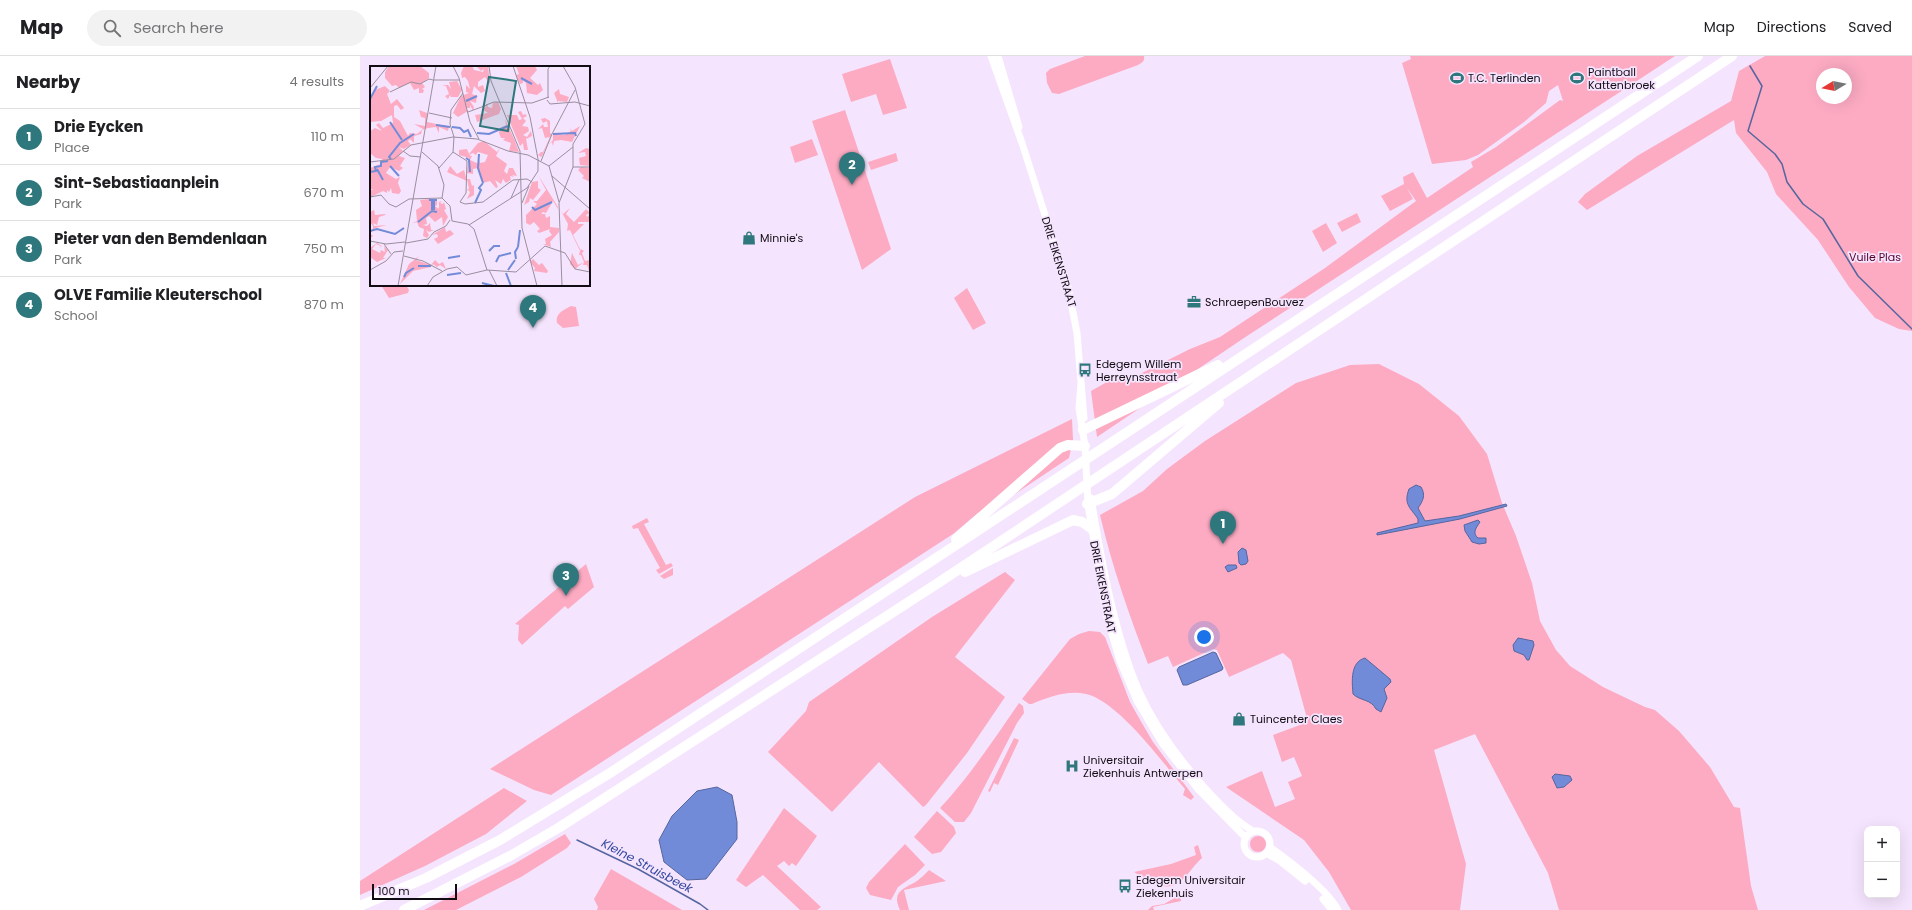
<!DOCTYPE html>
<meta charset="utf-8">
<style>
:root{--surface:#fff;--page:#f2f2f2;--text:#202124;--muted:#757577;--line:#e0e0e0;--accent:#2e777c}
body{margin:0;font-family:Poppins,sans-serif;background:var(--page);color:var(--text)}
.controls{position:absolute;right:12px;bottom:12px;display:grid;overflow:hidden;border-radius:8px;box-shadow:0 4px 16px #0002}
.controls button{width:36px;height:36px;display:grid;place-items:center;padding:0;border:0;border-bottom:1px solid var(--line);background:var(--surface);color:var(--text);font:20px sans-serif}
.compass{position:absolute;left:1456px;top:12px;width:36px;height:36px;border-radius:50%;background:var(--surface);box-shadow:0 4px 16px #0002;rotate:260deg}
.scale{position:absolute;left:12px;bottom:10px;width:85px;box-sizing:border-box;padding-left:4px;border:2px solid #120c14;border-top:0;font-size:11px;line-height:14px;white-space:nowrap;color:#120c14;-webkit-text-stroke:3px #f5e4fd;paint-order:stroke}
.you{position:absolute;left:844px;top:581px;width:14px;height:14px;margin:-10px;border:3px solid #fff;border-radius:50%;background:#1a73e8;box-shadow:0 0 0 6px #1a73e833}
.badge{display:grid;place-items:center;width:26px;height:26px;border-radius:50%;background:var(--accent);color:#fff;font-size:13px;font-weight:700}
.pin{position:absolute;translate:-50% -33px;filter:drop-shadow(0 1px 2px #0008)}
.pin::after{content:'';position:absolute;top:21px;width:14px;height:12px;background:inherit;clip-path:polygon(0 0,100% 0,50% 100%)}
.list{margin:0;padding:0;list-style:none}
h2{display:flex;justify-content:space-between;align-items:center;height:52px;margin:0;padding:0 16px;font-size:17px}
h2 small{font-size:13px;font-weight:400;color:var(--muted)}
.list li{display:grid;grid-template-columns:26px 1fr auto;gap:12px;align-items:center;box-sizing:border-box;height:56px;padding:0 16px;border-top:1px solid var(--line)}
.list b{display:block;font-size:15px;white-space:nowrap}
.list p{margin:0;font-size:13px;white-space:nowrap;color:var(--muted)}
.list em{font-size:13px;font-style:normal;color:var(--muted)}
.icon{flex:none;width:22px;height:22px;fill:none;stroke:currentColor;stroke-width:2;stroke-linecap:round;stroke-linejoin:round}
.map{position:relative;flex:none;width:1552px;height:854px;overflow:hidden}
header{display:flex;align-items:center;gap:24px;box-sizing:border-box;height:56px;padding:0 20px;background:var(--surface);border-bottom:1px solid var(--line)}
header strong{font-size:19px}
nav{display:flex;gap:22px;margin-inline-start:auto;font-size:14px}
.search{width:280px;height:36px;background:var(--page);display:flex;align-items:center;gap:10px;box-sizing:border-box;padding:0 14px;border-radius:22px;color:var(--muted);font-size:15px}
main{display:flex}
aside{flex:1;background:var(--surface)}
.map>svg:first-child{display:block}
.green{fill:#fcabc3;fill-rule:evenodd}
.water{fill:#728bd9;stroke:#55659e}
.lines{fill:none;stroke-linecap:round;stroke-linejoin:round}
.stream{stroke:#55659e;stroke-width:1.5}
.tertiary{stroke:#fff;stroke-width:7}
.motorway{stroke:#fff;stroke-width:10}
.labels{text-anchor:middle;stroke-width:3.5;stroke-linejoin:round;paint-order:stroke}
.poi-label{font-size:11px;fill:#120c14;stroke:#f5e4fd;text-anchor:start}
.park-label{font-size:11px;fill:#57002a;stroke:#f5e4fd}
.street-label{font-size:11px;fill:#120c14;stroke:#f5e4fd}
.water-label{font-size:12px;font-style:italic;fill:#3045a0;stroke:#f5e4fd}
.inset-river{fill:none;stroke:#728bd9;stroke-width:2}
.inset-road{fill:none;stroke:#9a8ea0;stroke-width:1}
.view{fill:#2e777c;fill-opacity:0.15;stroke:#2e777c;stroke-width:2}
.inset-edge{fill:none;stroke:#120c14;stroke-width:2}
</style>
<header>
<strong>Map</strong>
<div class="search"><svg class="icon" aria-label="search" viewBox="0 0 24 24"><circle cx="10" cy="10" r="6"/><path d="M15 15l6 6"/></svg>Search here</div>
<nav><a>Map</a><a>Directions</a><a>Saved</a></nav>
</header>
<main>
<aside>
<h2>Nearby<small>4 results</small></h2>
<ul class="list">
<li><span class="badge">1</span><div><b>Drie Eycken</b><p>Place</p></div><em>110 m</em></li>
<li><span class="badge">2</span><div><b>Sint-Sebastiaanplein</b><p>Park</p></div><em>670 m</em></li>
<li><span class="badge">3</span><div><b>Pieter van den Bemdenlaan</b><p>Park</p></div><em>750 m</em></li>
<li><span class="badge">4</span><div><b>OLVE Familie Kleuterschool</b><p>School</p></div><em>870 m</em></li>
</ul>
</aside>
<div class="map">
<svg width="1552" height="854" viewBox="0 0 1552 854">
<rect width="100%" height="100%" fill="#f5e4fd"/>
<path class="green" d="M 725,0 L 784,0 C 785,5 782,7 778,9 L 699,38 L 692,37 L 687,27 L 686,17 L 690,13 Z
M 1050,0 L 1315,0 L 887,280 L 737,381 L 731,335 L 761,318 L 766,325 L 830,293 L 860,281 L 965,212 L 1056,145 L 1047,132 L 1053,143 L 1030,155 L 1021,140 L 1044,128 L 1043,121 L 1053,116 L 1067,142 L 1113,111 L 1111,106 L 1136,91 L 1200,44 L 1203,45 L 1198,29 L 1189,35 L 1186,47 L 1164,66 L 1118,99 L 1106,104 L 1072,108 L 1042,7 L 1051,3 Z
M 1405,0 L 1552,0 L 1552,275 L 1539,273 L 1515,262 L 1489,231 L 1458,184 L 1416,138 L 1407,116 L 1376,77 L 1374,64 L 1227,154 L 1218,146 L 1225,138 L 1277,100 L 1371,45 L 1379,15 ZM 1462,18 L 1486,18 L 1486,42 L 1462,42 Z
M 530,3 L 547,52 L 523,59 L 516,38 L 491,46 L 482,18 Z
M 485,54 L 531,193 L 502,214 L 452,65 Z
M 452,83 L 458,99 L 435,107 L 430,91 Z
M 536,97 L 538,105 L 511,114 L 508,106 Z
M 997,157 L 1001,166 L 982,176 L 977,167 Z
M 966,167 L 977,187 L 963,196 L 952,175 Z
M 21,229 L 46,229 L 49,234 L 48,237 L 29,242 Z
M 607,232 L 626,267 L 613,274 L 594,242 Z
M 211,250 L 216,251 L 219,270 L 203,272 L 197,267 C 195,257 204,254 211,250 Z
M 1019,308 L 1059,328 L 1099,360 L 1127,398 L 1142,447 L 1156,480 L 1172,527 L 1180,565 L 1196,594 L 1210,610 L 1243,631 L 1285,651 L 1295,654 L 1319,675 L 1350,711 L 1374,751 L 1380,752 L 1391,830 L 1398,854 L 1199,854 L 1188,817 L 1115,678 L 1074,694 L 1106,808 L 1100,854 L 991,854 L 969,816 L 944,784 L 866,731 L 902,715 L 915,751 L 935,743 L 928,726 L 942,720 L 934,701 L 922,706 L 913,679 L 948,666 L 931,604 L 923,597 L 869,621 L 857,594 L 853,593 L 813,611 L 808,600 L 788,608 C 769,559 752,510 740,459 L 783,435 L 807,413 L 845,385 L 936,327 L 990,309 Z
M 712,363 L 713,384 L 709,402 L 649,442 L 618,457 L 593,478 L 191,739 L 174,734 L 130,713 L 555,441 Z
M 287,462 L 289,466 L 284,468 L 306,509 L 311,507 L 313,510 L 299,518 L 296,514 L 300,512 L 280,476 L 278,472 L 273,473 L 272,470 Z
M 226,508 L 234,531 L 208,553 L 205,550 L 162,589 L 158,584 L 159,569 L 155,568 Z
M 313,512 L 313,519 L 304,523 L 300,520 Z
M 645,516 L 655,524 L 595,601 L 645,641 L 607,697 L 566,749 L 563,751 L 519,706 L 472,756 L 408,696 L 446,655 L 449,646 L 572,561 Z
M 729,575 L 740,576 L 745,581 L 770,646 L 779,662 L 793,686 L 834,741 L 831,744 L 823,739 L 825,733 C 803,707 758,645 726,638 C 707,634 689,641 672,648 L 669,648 L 662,643 L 710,583 L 719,578 Z
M 659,647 L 663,650 L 664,657 L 657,667 L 611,757 L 604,766 L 595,766 L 580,752 C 610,720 634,683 659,647 Z
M 654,682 L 659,684 L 638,729 L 634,727 L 630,736 L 628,735 Z
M 144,732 L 167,745 L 126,778 L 65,810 L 0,839 L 0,825 Z
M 424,752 L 457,780 L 436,810 L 432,807 L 429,810 L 424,805 L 417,810 L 461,851 L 457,854 L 440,854 L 403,819 L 386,831 L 376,824 Z
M 577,755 L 594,771 L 596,777 L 581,796 L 572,798 L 554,781 Z
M 205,778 L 211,787 L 207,792 L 161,821 L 96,854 L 64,854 L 154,808 Z
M890 788a8 8 0 1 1 16 0a8 8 0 1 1-16 0Z
M 545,788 L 565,809 L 555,819 L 538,831 L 531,844 L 510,839 L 506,832 L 509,826 Z
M 838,789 L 842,802 C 835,808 831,815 825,821 C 809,840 791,826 774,816 L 811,808 L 836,799 L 834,791 Z
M 251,813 L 322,854 L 237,854 L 238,851 L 234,843 Z
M 569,814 L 586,825 L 544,834 L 549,854 L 540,854 C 531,835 544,833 557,825 C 561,822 565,818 569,814 Z
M 820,839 L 821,845 L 793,851 L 794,854 L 788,854 L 792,850 L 804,848 Z"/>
<path class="water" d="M 1056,429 L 1061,431 C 1066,439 1063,445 1058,452 L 1065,465 L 1099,460 L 1146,448 L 1147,450 L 1100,463 L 1017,479 L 1017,477 L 1058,467 L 1058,463 C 1051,452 1043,449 1049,433 Z
M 1118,464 L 1120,466 C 1116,472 1112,477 1118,482 L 1126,482 L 1126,487 L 1119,488 L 1112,486 L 1105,475 L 1104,469 Z
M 882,492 L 886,494 L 888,505 L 886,508 L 881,509 L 879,507 L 878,496 Z
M 868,509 L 876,509 L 877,512 L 868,516 L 865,511 Z
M 1158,582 L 1173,585 L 1174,589 L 1169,604 L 1167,604 L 1164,599 L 1154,595 L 1153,589 Z
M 853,596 L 856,597 L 863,612 L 862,614 L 827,629 L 823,629 L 817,614 L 819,611 Z
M 1005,602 L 1030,623 L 1031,626 L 1024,633 L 1027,642 L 1021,656 L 1016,653 C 1011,643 1000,645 993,638 C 992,626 990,606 1005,602 Z
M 1195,718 L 1210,720 L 1212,724 L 1204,731 L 1197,732 L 1192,721 Z
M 357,731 L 372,739 L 377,766 L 377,783 L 346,823 L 327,824 L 304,806 L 299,784 L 312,760 L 337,735 Z"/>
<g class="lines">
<path class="stream" d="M 1390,10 L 1402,30 L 1388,75 L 1415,98 L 1422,108 L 1427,126 L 1443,148 L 1463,163 L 1498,220 L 1552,273
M 217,784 L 278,813 L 340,848 L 348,854"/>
<path class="tertiary" d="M 631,0 L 662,87 L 708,231 L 717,277 L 724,362
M 638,0 L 659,71
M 721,328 L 719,352 L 725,390 L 728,449 L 746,558 L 760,605 L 777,645 L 802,687 L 838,733 L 886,782
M 731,442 C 741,503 754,576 778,633 C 794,669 818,702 844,731 C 858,746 875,765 893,775
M884 788a13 13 0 1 1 26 0a13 13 0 1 1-26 0Z
M 910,791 C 928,804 968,834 978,854
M 906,797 L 920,805 L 945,825
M 963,843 L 972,854"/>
<path class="motorway" d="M 723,374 L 858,309
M 727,448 L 752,438 L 859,347
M 596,483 L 700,392 L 708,389 L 725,390
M 605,516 L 713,464 L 722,466 L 732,473
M 0,850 L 66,822 L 140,784 L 250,717 L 1338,0
M 44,854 L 150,800 L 200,771 L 575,529 L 1372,0"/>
</g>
<defs>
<g id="stadium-bare" transform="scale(1.08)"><path d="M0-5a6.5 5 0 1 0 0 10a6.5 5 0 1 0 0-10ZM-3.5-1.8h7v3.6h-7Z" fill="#2e777c" stroke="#f5e4fd" stroke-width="2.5" paint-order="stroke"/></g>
<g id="shop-bare" transform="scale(1.08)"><path d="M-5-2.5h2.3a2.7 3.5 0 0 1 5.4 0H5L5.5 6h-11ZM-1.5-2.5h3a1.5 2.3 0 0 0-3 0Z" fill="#2e777c" stroke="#f5e4fd" stroke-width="2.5" paint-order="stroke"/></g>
<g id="office-bare" transform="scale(1.08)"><path d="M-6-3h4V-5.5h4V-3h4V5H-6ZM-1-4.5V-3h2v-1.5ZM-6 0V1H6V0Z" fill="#2e777c" stroke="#f5e4fd" stroke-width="2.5" paint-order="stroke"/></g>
<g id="bus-bare" transform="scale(1.08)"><path d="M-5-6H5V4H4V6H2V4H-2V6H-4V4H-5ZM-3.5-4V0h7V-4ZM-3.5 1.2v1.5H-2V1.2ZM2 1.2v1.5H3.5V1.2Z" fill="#2e777c" stroke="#f5e4fd" stroke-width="2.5" paint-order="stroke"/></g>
<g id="hospital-bare" transform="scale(1.08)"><path d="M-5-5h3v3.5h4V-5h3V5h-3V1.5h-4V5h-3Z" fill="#2e777c" stroke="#f5e4fd" stroke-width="2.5" paint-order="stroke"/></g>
</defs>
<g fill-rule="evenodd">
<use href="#stadium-bare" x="1097" y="22"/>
<use href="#stadium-bare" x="1217" y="22"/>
<use href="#shop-bare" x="389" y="182"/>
<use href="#office-bare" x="834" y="246"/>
<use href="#bus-bare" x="725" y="314"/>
<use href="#shop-bare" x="879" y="663"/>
<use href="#hospital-bare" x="712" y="710"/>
<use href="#bus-bare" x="765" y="830"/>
</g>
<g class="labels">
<g class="poi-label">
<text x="1228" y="20">Paintball<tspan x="1228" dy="13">Kattenbroek</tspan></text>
<text x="1108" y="26">T.C. Terlinden</text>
<text x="400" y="186">Minnie's</text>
<text x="845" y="250">SchraepenBouvez</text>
<text x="736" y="312">Edegem Willem<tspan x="736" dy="13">Herreynsstraat</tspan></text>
<text x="890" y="667">Tuincenter Claes</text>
<text x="723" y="708">Universitair<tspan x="723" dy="13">Ziekenhuis Antwerpen</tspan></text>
<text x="776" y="828">Edegem Universitair<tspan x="776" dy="13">Ziekenhuis</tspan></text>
</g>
<g class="park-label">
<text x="1515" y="205">Vuile Plas</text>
</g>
<g class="street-label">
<text transform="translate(699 206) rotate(73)" y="4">DRIE EIKENSTRAAT</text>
<text transform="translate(743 531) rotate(79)" y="4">DRIE EIKENSTRAAT</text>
</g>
<g class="water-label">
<text transform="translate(287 810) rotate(28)" y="4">Kleine Struisbeek</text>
</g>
</g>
<g transform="translate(10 10)">
<rect width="220" height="220" fill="#f5e4fd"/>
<path d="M 19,0 L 50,0 L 59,7 L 59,12 L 52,17 L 55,21 L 52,23 L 54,24 L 53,27 L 49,27 L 49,22 L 44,24 L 40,17 L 29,22 L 26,19 L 22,20 L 15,12 L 15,6 ZM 94,0 L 102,0 L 104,4 L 113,6 L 114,3 L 111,5 L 107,1 L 118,0 L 120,18 L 115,11 L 108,16 L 108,21 L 113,19 L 115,25 L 111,27 L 104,20 L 102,28 L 107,30 L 106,37 L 100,35 L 104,41 L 103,45 L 100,39 L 100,42 L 96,42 L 98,45 L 88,51 L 83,47 L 91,30 L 99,27 L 96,26 L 96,19 L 100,23 L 98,15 L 95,11 L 92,12 L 91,7 ZM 146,0 L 165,0 L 167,4 L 160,12 L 168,19 L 170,17 L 173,24 L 167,29 L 157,27 L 156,17 L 153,14 L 153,17 L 150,18 L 146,9 L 149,8 ZM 87,15 L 92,24 L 88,31 L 81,31 L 80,29 L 78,33 L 75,30 L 79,28 L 76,20 L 72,19 L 78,19 L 81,23 L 79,16 ZM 15,20 L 20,25 L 17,28 L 21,38 L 27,33 L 34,42 L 31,44 L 27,39 L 24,40 L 24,51 L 30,55 L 38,70 L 40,67 L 47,68 L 53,63 L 44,58 L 55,60 L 55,52 L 51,51 L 49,44 L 57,47 L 57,56 L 81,61 L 79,60 L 78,65 L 69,61 L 69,67 L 66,61 L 58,62 L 52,64 L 51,68 L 44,70 L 44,77 L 40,73 L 38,75 L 41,79 L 34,83 L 29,81 L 33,85 L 29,90 L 35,92 L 30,100 L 33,102 L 29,105 L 20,101 L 16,107 L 26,113 L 30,111 L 28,117 L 31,125 L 29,128 L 22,127 L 21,122 L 19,126 L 17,124 L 17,127 L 13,125 L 1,131 L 0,124 L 3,124 L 0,122 L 0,102 L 11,98 L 12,93 L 6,92 L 0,87 L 0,65 L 5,62 L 12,65 L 6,59 L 9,57 L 13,62 L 23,57 L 22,49 L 11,55 L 0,56 L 0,31 L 5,24 ZM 189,23 L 190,28 L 199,31 L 197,36 L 188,35 L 188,37 L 184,27 ZM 128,36 L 131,43 L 129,48 L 107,56 L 105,49 L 118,47 L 112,43 L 118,39 L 118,41 L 122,42 L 123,37 ZM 151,45 L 153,49 L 155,48 L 157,50 L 153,52 L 156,55 L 152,60 L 158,61 L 159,65 L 153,69 L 157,71 L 161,65 L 162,70 L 156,73 L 158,84 L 154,84 L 153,77 L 150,80 L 137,49 L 147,49 L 149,54 L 152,53 L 148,46 ZM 175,52 L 180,55 L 180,67 L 182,68 L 172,90 L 171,91 L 168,89 L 171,86 L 173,86 L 180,71 L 175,72 L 172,62 L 168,63 L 173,58 L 174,61 L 178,61 L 177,55 L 173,57 L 171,53 ZM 135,53 L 145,75 L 149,86 L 139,85 L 141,77 L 133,74 L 135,72 L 131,72 L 129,67 L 130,62 L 136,59 ZM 210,60 L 202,76 L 191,74 L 184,75 L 183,80 L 182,76 L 179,78 L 183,74 L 183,67 L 194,69 L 201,65 L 200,62 L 202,65 ZM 114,75 L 127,86 L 130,82 L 126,90 L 137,98 L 134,105 L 137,108 L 139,102 L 143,102 L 147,110 L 142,109 L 144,111 L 140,110 L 141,114 L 136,117 L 133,113 L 131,118 L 125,114 L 128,121 L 126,122 L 120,115 L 113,117 L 108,102 L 103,103 L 103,108 L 97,107 L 99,92 L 89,89 L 89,84 L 97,83 L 99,88 L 108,77 ZM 108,86 L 118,89 L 115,96 L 110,97 L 109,94 L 109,98 L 100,94 L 102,90 L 99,89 L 103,87 L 106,89 ZM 216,82 L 220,83 L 220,100 L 210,99 L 209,92 L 216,90 L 215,86 L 208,87 ZM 80,100 L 87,108 L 94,104 L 97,115 L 77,106 ZM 211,101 L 219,102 L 220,116 L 212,112 L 214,110 L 208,104 ZM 168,109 L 188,141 L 188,143 L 183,135 L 176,147 L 173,146 L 171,148 L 175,148 L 176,152 L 180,150 L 180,161 L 189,162 L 189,166 L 180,176 L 181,181 L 173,178 L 176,178 L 175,173 L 182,169 L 179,165 L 180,163 L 169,167 L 167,165 L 170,163 L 164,156 L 160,159 L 156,157 L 156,149 L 167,138 L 163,135 L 167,135 L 176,124 ZM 100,113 L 102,120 L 104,119 L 104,129 L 97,133 L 100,126 L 97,123 L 99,123 L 97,113 ZM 168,115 L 168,122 L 171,124 L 163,134 L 160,132 L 159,136 L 154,139 L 162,116 ZM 59,133 L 67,134 L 67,139 L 65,140 L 69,143 L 69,136 L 72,135 L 70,137 L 73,138 L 74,136 L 76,143 L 74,144 L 78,151 L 73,160 L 72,151 L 65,156 L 59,150 L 56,152 L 57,158 L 53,159 L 57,160 L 60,157 L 61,164 L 64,164 L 59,166 L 56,164 L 59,169 L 57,172 L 53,170 L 54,163 L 49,161 L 47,156 L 41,158 L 47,155 L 46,144 L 52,140 L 50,134 ZM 218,141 L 216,143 L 220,147 L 216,149 L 217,151 L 220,148 L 220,156 L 208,156 L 208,158 L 214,158 L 203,169 L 211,185 L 211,183 L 214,185 L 212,187 L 215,195 L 220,194 L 219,205 L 217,199 L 213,199 L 214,196 L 205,203 L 200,198 L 202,187 L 208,199 L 214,196 L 211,189 L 209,189 L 210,185 L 200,164 L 197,165 L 198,158 L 190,143 L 193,148 L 200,142 L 196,148 L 204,156 ZM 4,144 L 5,149 L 15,148 L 16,151 L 15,149 L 9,151 L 7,159 L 3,157 L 4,160 L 17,159 L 5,162 L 4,164 L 1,166 L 0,169 L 3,169 L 2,171 L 0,172 L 0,164 L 3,164 L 3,160 L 0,156 L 0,146 ZM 75,161 L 76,166 L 80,164 L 84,168 L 52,188 L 68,178 L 64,173 L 68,171 L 67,168 L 62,169 ZM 7,177 L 12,180 L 9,182 L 11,180 L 6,178 L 2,183 L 10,187 L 11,184 L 15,186 L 14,180 L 18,184 L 13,192 L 16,192 L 7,196 L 0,191 L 0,182 ZM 49,190 L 46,194 L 61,199 L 65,194 L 69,198 L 73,196 L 76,203 L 70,199 L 67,201 L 63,198 L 61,201 L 43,205 L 30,218 L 39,198 ZM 163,193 L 169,199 L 172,197 L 178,205 L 177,207 L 164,205 L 165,202 L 160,196 Z" fill="#fcabc3" fill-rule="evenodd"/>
<path class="inset-river" d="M 151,12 L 162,18M 0,33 L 7,20M 96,35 L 107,30M 20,56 L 32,74M 66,59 L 80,61M 82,61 L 90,62 L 94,66 L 98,64 L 101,71M 107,67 L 119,68 L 138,60M 183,68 L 205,67 L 206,70M 109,88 L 108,102 L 113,117M 96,92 L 99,94 L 100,106M 21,93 L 19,91 L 30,77 L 44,68M 20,100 L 29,110M 7,103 L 13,114M 0,106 L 6,105 L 5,101 L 11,100 L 11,96 L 18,95M 59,134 L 62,134 L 62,144M 105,137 L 111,124 L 109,122 L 113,117M 162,141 L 165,144 L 182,136M 64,144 L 64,134 L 67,134M 48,156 L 62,145 L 67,146M 0,165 L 7,163 L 25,168 L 34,162M 148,181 L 150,164M 119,185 L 124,180 L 130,180M 78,192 L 90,190M 146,193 L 145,186 L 148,181M 126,196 L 129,190 L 141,187M 48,200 L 61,200M 138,204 L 145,194M 136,207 L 141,220M 77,209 L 91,207M 34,211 L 36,207 L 44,202M 112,217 L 124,220"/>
<path class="inset-road" d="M 83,0 L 89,12 L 100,56 L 109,73M 119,0 L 121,15 L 150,85 L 152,162 L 167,220M 143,0 L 160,51 L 168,93M 64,14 L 90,14M 0,22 L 18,0M 20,26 L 41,16 L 50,18 L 59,13 L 63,14M 178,32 L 178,3 L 180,0M 177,34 L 180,38 L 205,36 L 220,40M 116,39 L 124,36 L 162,37 L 179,31M 98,46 L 117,39M 59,47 L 82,52M 182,68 L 205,24M 33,85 L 40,90 L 51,91M 52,86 L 68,100 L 74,119 L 72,132M 83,86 L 97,95 L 96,127 L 90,136M 171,95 L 182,68M 0,96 L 24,93 L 41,79 L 83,71 L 107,73 L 138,85 L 158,89 L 179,100 L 189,136M 179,100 L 203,81M 203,101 L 220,101M 69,102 L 83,86 L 84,71 L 80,58 L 81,44 L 93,27M 182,110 L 220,143M 0,131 L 11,129 L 19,138 L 26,141 L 39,133 L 72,132M 72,132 L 80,140 L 82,155 L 98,158 L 104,163 L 117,204 L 146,206 L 175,180 L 195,187 L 205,203 L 220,206M 141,132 L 149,114M 90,136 L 95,138 L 113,136M 113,136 L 143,114 L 157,113 L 162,116M 152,137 L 159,120M 99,159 L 157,122 L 168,105 L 168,93M 0,175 L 16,178 L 35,176M 36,177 L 58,173 L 64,166 L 76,160 L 80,154M 14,178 L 21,188M 34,190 L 53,195 L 72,205M 0,204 L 16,195 L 24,186 L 33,185M 119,204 L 127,220M 28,220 L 66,0M 57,220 L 63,211 L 77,203 L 87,201 L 96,209 L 117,204M 192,220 L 189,137 L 203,101 L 203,78 L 215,58 L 205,21 L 193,0"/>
<path class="view" d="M 119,11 L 146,15 L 138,65 L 110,60 Z"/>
<rect width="220" height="220" class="inset-edge"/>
</g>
</svg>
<div class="controls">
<button>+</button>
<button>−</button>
</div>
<svg class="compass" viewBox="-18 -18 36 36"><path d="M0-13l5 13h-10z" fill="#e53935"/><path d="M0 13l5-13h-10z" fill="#757577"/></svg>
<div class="scale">100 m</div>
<div class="you"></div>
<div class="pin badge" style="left:863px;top:488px">1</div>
<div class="pin badge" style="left:492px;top:129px">2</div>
<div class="pin badge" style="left:206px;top:540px">3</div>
<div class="pin badge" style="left:173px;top:272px">4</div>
</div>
</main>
